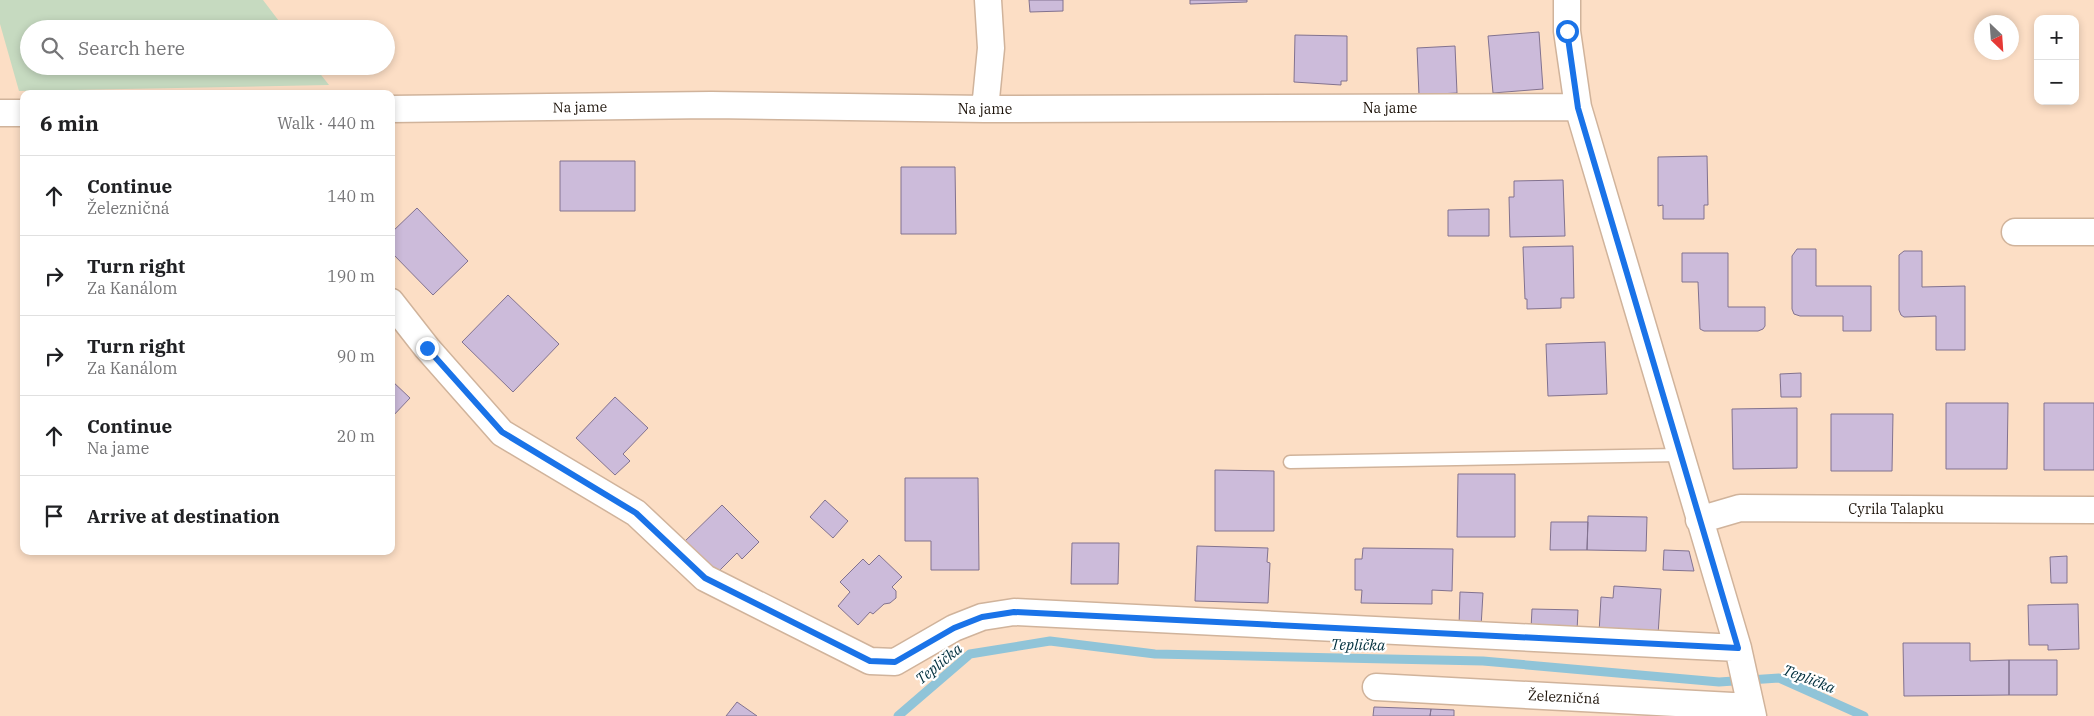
<!DOCTYPE html>
<meta charset="utf-8">
<style>
:root{--surface:#fff;--page:#f6f6f6;--text:#202124;--muted:#757577;--line:#e0e0e0}
body{margin:0;font-family:"IBM Plex Serif",serif;background:var(--page);color:var(--text)}
.controls{position:absolute;right:15px;top:15px;display:grid;overflow:hidden;border-radius:10px;box-shadow:0 2px 8px #0003}
.controls button{width:45px;height:45px;display:grid;place-items:center;padding:0;border:0;border-bottom:1px solid var(--line);background:var(--surface);color:var(--text);font:25px sans-serif}
.compass{position:absolute;left:1974px;top:15px;width:45px;height:45px;border-radius:50%;background:var(--surface);box-shadow:0 2px 8px #0003;rotate:155deg}
.stop{position:absolute;width:15px;height:15px;margin:-11px;border:4px solid #1a73e8;border-radius:50%;background:#fff}
.stop.end{background:#1a73e8;border-color:#fff;box-shadow:0 1px 5px #0008}
.list{margin:0;padding:0;list-style:none}
h2{display:flex;justify-content:space-between;align-items:center;height:65px;margin:0;padding:0 20px;font-size:21px}
h2 small{font-size:16px;font-weight:400;color:var(--muted)}
.list li{display:grid;grid-template-columns:32px 1fr auto;gap:15px;align-items:center;box-sizing:border-box;height:80px;padding:0 20px;border-top:1px solid var(--line)}
.list b{display:block;font-size:19px;white-space:nowrap}
.list p{margin:0;font-size:16px;white-space:nowrap;color:var(--muted)}
.list em{font-size:16px;font-style:normal;color:var(--muted)}
.icon{flex:none;width:28px;height:28px;fill:none;stroke:currentColor;stroke-width:2;stroke-linecap:round;stroke-linejoin:round}
.map{position:relative;flex:none;width:2094px;height:716px;overflow:hidden}
.search{position:absolute;background:var(--surface);box-shadow:0 2px 8px #0003;left:20px;top:20px;width:375px;height:55px;display:flex;align-items:center;gap:12px;box-sizing:border-box;padding:0 18px;border-radius:28px;color:var(--muted);font-size:19px}
.panel{position:absolute;background:var(--surface);box-shadow:0 2px 8px #0003;left:20px;top:90px;width:375px;height:465px;border-radius:10px}
.map>svg:first-child{display:block}
.green{fill:#c6dac0}
.lines{fill:none;stroke-linecap:round;stroke-linejoin:round}
.stream{stroke:#90c4d8;stroke-width:9}
.building{fill:#ccbbda;stroke:#82728f}
.lane-casing{stroke:#d0b39b;stroke-width:15}
.street-casing{stroke:#d0b39b;stroke-width:29}
.lane{stroke:#fff;stroke-width:12}
.street{stroke:#fff;stroke-width:26}
.route{stroke:#1a73e8;stroke-width:6}
.labels{text-anchor:middle;stroke-width:4.5;stroke-linejoin:round;paint-order:stroke}
.street-label{font-size:14px;fill:#1d130a;stroke:#fff}
.water-label{font-size:15px;font-style:italic;fill:#002f3d;stroke:#fff}
</style>
<div class="map">
<svg width="2094" height="716" viewBox="0 0 2094 716">
<rect width="100%" height="100%" fill="#fcdec5"/>
<path class="green" d="M 0,0 L 263,0 L 285,29 L 29,29 L 29,66 L 314,66 L 329,85 L 19,91 L 0,24 Z"/>
<g class="lines">
<path class="stream" d="M 898,716 L 970,654 L 1050,641 L 1155,654 L 1483,661 L 1719,682 L 1779,678 L 1864,716"/>
</g>
<path class="building" d="M 1029,0 L 1063,0 L 1063,11 L 1030,12 Z
M 1190,0 L 1247,0 L 1247,2 L 1190,4 Z
M 1539,32 L 1543,89 L 1493,93 L 1488,36 Z
M 1295,35 L 1347,36 L 1347,81 L 1341,81 L 1341,85 L 1294,82 Z
M 1455,46 L 1457,93 L 1419,95 L 1417,48 Z
M 1707,156 L 1708,205 L 1704,205 L 1704,219 L 1663,219 L 1663,205 L 1658,206 L 1658,157 Z
M 560,161 L 635,161 L 635,211 L 560,211 Z
M 901,167 L 955,167 L 956,234 L 901,234 Z
M 1563,180 L 1565,236 L 1510,237 L 1509,197 L 1514,197 L 1514,181 Z
M 417,208 L 468,261 L 433,295 L 391,252 L 391,233 Z
M 1489,209 L 1489,236 L 1448,236 L 1448,210 Z
M 1573,246 L 1574,298 L 1561,298 L 1561,308 L 1527,309 L 1527,299 L 1525,299 L 1523,247 Z
M 1797,249 L 1816,249 L 1816,286 L 1871,286 L 1871,331 L 1843,331 L 1843,316 L 1800,316 L 1794,314 L 1792,309 L 1792,256 Z
M 1904,251 L 1922,251 L 1922,287 L 1965,286 L 1965,350 L 1936,350 L 1936,316 L 1904,317 L 1901,315 L 1899,310 L 1899,255 Z
M 1682,253 L 1728,253 L 1728,307 L 1765,307 L 1765,326 L 1763,329 L 1758,331 L 1704,331 L 1700,329 L 1698,282 L 1682,282 Z
M 508,295 L 559,344 L 513,392 L 462,342 Z
M 1605,342 L 1607,394 L 1548,396 L 1546,344 Z
M 1801,373 L 1801,397 L 1781,397 L 1780,374 Z
M 391,380 L 410,398 L 391,418 Z
M 615,397 L 648,428 L 623,454 L 630,461 L 615,475 L 576,438 Z
M 1946,403 L 2008,403 L 2007,469 L 1946,469 Z
M 2044,403 L 2094,403 L 2094,470 L 2044,470 Z
M 1797,408 L 1797,468 L 1733,469 L 1732,409 Z
M 1831,414 L 1893,414 L 1892,471 L 1831,471 Z
M 1215,470 L 1274,471 L 1274,531 L 1215,531 Z
M 1458,474 L 1515,474 L 1515,537 L 1457,537 Z
M 905,478 L 978,478 L 979,570 L 931,570 L 931,541 L 905,541 Z
M 825,500 L 848,521 L 833,538 L 810,517 Z
M 722,505 L 759,542 L 742,559 L 737,553 L 715,575 L 683,543 Z
M 1588,516 L 1647,517 L 1646,551 L 1587,550 Z
M 1551,522 L 1588,522 L 1587,550 L 1550,550 Z
M 1072,543 L 1119,543 L 1118,584 L 1071,584 Z
M 1197,546 L 1268,548 L 1267,562 L 1270,563 L 1268,603 L 1195,601 Z
M 1363,548 L 1453,549 L 1452,591 L 1432,590 L 1432,604 L 1361,603 L 1362,590 L 1355,590 L 1355,559 L 1362,559 Z
M 1664,550 L 1689,551 L 1694,571 L 1663,570 Z
M 879,555 L 902,577 L 892,587 L 896,591 L 896,598 L 890,603 L 884,604 L 873,614 L 870,612 L 858,625 L 838,606 L 850,592 L 840,582 L 863,559 L 869,565 Z
M 2067,556 L 2067,583 L 2051,583 L 2050,557 Z
M 1614,586 L 1661,589 L 1658,635 L 1599,633 L 1601,597 L 1613,598 Z
M 1460,592 L 1483,593 L 1481,627 L 1459,627 Z
M 2078,604 L 2079,649 L 2048,650 L 2048,645 L 2029,645 L 2028,605 Z
M 1532,609 L 1578,610 L 1577,631 L 1531,629 Z
M 1903,643 L 1970,643 L 1970,661 L 2009,660 L 2009,695 L 1904,696 Z
M 2009,660 L 2057,660 L 2057,695 L 2009,695 Z
M 737,702 L 757,716 L 726,716 Z
M 1374,707 L 1431,709 L 1430,716 L 1373,716 Z
M 1431,709 L 1454,710 L 1454,716 L 1430,716 Z"/>
<g class="lines">
<g class="lane-casing">
<path id="lane" d="M 1290,462 L 1679,455"/>
</g>
<g class="street-casing">
<path id="street" d="M 1567,0 L 1567,31 L 1578,107 L 1738,648 L 1753,716
M 391,109 L 711,105 L 985,109 L 1578,107
M 985,109 L 991,48 L 988,0
M 0,113 L 24,113
M 2015,232 L 2094,232
M 391,302 L 427,348 L 502,433 L 636,513 L 705,578 L 870,661 L 895,662 L 954,628 L 982,617 L 1014,612 L 1738,648
M 1699,520 L 1740,508 L 2094,510
M 1376,687 L 1751,707"/>
</g>
<use href="#lane" class="lane"/>
<use href="#street" class="street"/>
</g>
<g class="lines">
<path class="route" d="M 427,348 L 502,432 L 636,513 L 705,578 L 870,661 L 895,662 L 954,628 L 982,617 L 1014,612 L 1738,648 L 1578,108 L 1567,31"/>
</g>
<g class="labels">
<g class="street-label">
<text transform="translate(580 107) rotate(-1)" y="5">Na jame</text>
<text x="1390" y="113">Na jame</text>
<text x="985" y="114">Na jame</text>
<text x="1896" y="514">Cyrila Talapku</text>
<text transform="translate(1564 697) rotate(3)" y="5">Železničná</text>
</g>
<g class="water-label">
<text transform="translate(1358 645) rotate(1)" y="5">Teplička</text>
<text transform="translate(939 664) rotate(-39)" y="5">Teplička</text>
<text transform="translate(1809 679) rotate(21)" y="5">Teplička</text>
</g>
</g>
</svg>
<div class="controls">
<button>+</button>
<button>−</button>
</div>
<svg class="compass" viewBox="-18 -18 36 36"><path d="M0-13l5 13h-10z" fill="#e53935"/><path d="M0 13l5-13h-10z" fill="#757577"/></svg>
<div class="stop" style="left:1567px;top:31px"></div>
<div class="stop end" style="left:427px;top:348px"></div>
<div class="search"><svg class="icon" aria-label="search" viewBox="0 0 24 24"><circle cx="10" cy="10" r="6"/><path d="M15 15l6 6"/></svg>Search here</div>
<section class="panel">
<h2>6 min<small>Walk · 440 m</small></h2>
<ul class="list">
<li><svg class="icon" aria-label="ahead" viewBox="0 0 24 24"><path d="M12 20V5M6 11l6-6 6 6"/></svg><div><b>Continue</b><p>Železničná</p></div><em>140 m</em></li>
<li><svg class="icon" aria-label="right" viewBox="0 0 24 24"><path d="M7 20v-9h11M14 6l5 5-5 5"/></svg><div><b>Turn right</b><p>Za Kanálom</p></div><em>190 m</em></li>
<li><svg class="icon" aria-label="right" viewBox="0 0 24 24"><path d="M7 20v-9h11M14 6l5 5-5 5"/></svg><div><b>Turn right</b><p>Za Kanálom</p></div><em>90 m</em></li>
<li><svg class="icon" aria-label="ahead" viewBox="0 0 24 24"><path d="M12 20V5M6 11l6-6 6 6"/></svg><div><b>Continue</b><p>Na jame</p></div><em>20 m</em></li>
<li><svg class="icon" aria-label="arrive" viewBox="0 0 24 24"><path d="M6 21V4h12l-3 4 3 4H6"/></svg><div><b>Arrive at destination</b></div></li>
</ul>
</section>
</div>
